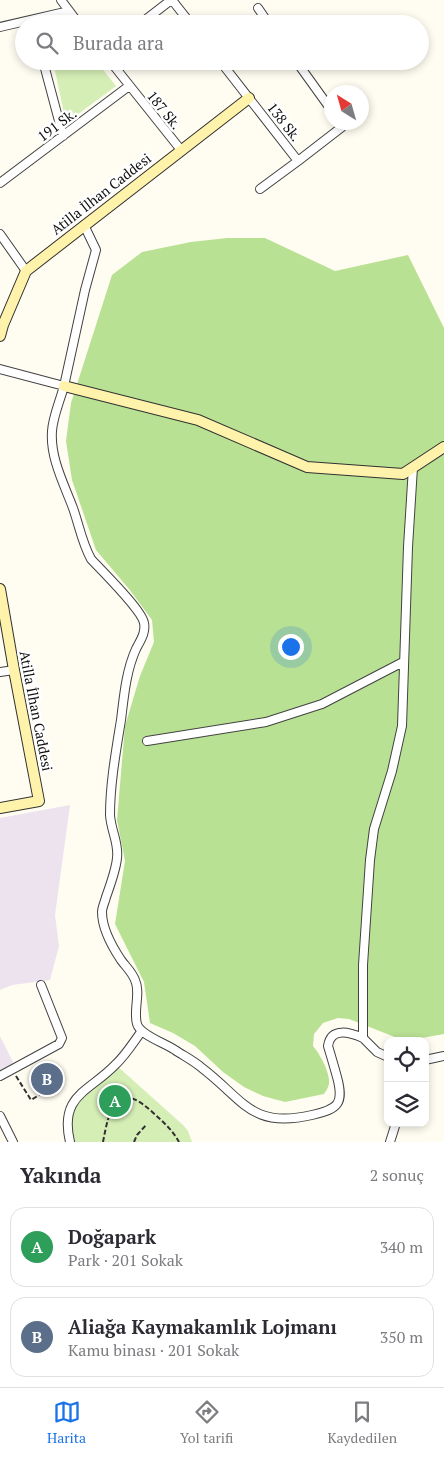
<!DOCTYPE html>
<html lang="tr">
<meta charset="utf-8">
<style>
:root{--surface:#fff;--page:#f2f2f3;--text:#2b2b33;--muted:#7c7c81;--line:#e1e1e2;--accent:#1a73e8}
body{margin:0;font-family:"PT Serif",serif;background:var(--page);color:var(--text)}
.controls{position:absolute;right:15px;bottom:15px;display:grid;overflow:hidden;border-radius:10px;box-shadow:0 2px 8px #0003}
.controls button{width:45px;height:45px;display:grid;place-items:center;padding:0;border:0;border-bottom:1px solid var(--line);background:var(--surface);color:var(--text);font:25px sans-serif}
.compass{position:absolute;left:324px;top:85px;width:45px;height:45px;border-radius:50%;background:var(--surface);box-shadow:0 2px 8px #0003;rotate:323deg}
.you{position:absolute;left:290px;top:646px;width:18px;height:18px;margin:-12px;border:4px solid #fff;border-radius:50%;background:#1a73e8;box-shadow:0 0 0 8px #1a73e833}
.badge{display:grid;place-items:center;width:32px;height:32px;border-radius:50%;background:var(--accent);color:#fff;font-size:16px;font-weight:700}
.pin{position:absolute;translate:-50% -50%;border:2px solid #fff;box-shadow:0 1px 5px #0006}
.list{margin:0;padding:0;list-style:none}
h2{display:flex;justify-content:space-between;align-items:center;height:65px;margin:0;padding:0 20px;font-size:21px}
h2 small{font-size:16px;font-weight:400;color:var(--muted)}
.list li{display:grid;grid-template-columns:32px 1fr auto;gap:15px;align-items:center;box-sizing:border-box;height:80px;margin:0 10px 10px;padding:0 10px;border:1px solid var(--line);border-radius:15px}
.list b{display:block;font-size:19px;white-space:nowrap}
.list p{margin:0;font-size:16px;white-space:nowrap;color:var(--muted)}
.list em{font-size:16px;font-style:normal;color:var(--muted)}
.icon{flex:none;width:28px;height:28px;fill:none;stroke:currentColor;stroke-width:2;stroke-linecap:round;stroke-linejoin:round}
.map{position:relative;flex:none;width:444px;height:1142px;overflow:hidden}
.search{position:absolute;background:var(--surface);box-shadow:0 2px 8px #0003;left:15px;right:15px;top:15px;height:55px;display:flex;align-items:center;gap:12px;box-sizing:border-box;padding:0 18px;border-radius:28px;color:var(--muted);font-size:19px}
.sheet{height:245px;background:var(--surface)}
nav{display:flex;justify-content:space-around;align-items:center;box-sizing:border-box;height:70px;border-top:1px solid var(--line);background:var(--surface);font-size:14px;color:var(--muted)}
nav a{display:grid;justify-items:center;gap:2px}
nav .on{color:var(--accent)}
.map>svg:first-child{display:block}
.industrial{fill:#ede3ee}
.green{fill:#d5eeb6}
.forest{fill:#b9e193}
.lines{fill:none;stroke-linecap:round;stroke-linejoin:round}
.street-casing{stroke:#424242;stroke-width:10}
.secondary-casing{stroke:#313131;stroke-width:12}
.path{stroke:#313131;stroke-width:2;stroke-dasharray:5 2.5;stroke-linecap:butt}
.street{stroke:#fff;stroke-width:8}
.secondary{stroke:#fff3ac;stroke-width:10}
.labels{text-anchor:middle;stroke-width:5;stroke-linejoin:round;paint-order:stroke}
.street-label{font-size:14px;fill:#0f0f0f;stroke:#fff}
</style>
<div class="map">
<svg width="444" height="1142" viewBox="0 0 444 1142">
<rect width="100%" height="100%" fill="#fffcf1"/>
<path class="industrial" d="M 70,805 L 55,915 L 59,946 L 50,980 L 12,985 L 0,990 L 0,818 Z
M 0,1036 L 14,1064 L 0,1071 Z"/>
<path class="green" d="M 53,61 L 96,61 L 116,86 L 66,123 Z
M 116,1065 L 183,1125 L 188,1131 L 192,1142 L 70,1142 L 72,1106 Z"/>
<path class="forest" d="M 227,238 L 265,238 L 335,271 L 408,255 L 444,328 L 444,1034 L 405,1041 L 349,1019 L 338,1018 L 323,1023 L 314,1034 L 313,1046 C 320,1054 333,1077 328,1087 C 327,1090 325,1092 324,1094 L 285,1102 L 263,1096 L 244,1087 L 223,1072 L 195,1046 L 173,1033 L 150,1023 L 144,982 L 115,924 L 125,861 L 117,820 L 125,726 L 140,676 L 154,642 L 152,620 L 129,589 L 96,550 L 72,480 L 66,441 L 71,403 L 112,275 L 142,252 L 191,242 Z"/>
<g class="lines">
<g class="street-casing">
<path id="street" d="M 61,0 L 79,24
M 172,0 L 191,24
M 258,8 L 269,24
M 140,24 L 171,0
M 0,27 L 69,11
M 43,61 L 63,136
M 110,61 L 181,150
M 220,61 L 298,161 L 260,189
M 296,61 L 332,111
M 298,161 L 342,127 L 339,122
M 0,183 L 129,86
M 0,234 L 26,271
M 0,369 L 64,386 L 85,290 L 96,250 L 84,225
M 64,386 C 60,401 53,416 52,431 C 50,458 64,484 73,508 C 79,525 82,543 91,559 C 102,571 142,610 144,623 C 146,633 140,641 136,649 C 126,671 124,696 121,720 C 116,751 110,784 110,815 C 111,831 119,843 117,858 C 116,869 110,886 106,897 C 105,902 102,907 102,912 C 102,928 113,948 121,960 C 126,967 132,972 135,980 C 141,993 133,1010 137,1024 C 140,1035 165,1043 175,1050 C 184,1056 194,1061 202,1068 C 244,1100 251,1129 312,1115 C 339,1109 344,1103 337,1077 C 334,1066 331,1056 328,1046 C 331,1026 351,1033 363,1038
M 0,672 L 14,670
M 147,741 L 266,722 L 322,704 L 403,662
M 388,1057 L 377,1052 L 363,1038 L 363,965 L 370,860 L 374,829 L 392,771 L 402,726 L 408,547 L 413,467
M 425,1060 L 444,1056
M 0,1076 L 59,1044 L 62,1038 L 41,985
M 0,1116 L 13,1142
M 70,1142 C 59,1095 89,1092 115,1065 C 125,1056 133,1043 141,1032
M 390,1142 L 396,1123"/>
</g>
<g class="secondary-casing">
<path id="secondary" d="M 0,336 L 3,325 L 26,271 L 249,98
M 64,386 L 198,420 L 307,467 L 403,474 L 444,447
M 0,589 L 14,670 L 39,801 L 0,808"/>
</g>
<path class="path" d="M 16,1076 L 31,1100 L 54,1086 L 41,1066 L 35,1070
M 103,1142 C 109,1111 115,1079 150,1110 C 161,1120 172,1129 179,1142
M 134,1142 L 137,1135 L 147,1124"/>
<use href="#street" class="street"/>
<use href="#secondary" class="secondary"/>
</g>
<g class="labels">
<g class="street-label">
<text transform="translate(164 110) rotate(51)" y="5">187 Sk.</text>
<text transform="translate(284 122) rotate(52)" y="5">138 Sk.</text>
<text transform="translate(57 125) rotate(-37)" y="5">191 Sk.</text>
<text transform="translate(101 194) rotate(-38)" y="5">Atilla İlhan Caddesi</text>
<text transform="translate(36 711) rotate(79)" y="5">Atilla İlhan Caddesi</text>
</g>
</g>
</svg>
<div class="controls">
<button><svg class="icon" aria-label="locate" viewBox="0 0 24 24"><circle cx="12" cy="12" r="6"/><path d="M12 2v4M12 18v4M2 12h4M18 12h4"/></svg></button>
<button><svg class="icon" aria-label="layers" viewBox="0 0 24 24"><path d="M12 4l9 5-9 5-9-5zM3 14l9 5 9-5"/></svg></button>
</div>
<svg class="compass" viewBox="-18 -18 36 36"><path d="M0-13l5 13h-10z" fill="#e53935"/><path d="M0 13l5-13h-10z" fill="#7c7c81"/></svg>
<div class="you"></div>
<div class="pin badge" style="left:115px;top:1101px;background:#2e9e5b">A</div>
<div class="pin badge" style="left:47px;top:1079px;background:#5c6f8a">B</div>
<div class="search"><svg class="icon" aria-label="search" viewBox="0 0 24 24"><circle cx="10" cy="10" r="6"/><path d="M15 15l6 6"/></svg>Burada ara</div>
</div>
<section class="sheet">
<h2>Yakında<small>2 sonuç</small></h2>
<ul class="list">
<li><span class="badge" style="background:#2e9e5b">A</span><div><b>Doğapark</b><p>Park · 201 Sokak</p></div><em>340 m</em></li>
<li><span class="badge" style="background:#5c6f8a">B</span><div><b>Aliağa Kaymakamlık Lojmanı</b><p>Kamu binası · 201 Sokak</p></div><em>350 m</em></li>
</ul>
</section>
<nav>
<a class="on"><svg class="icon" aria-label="map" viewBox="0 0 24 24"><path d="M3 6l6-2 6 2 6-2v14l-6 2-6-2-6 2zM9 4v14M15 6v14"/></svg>Harita</a>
<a><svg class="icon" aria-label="directions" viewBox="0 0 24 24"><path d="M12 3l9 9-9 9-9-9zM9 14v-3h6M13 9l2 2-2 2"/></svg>Yol tarifi</a>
<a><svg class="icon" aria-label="saved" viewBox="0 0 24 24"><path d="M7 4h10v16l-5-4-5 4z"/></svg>Kaydedilen</a>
</nav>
